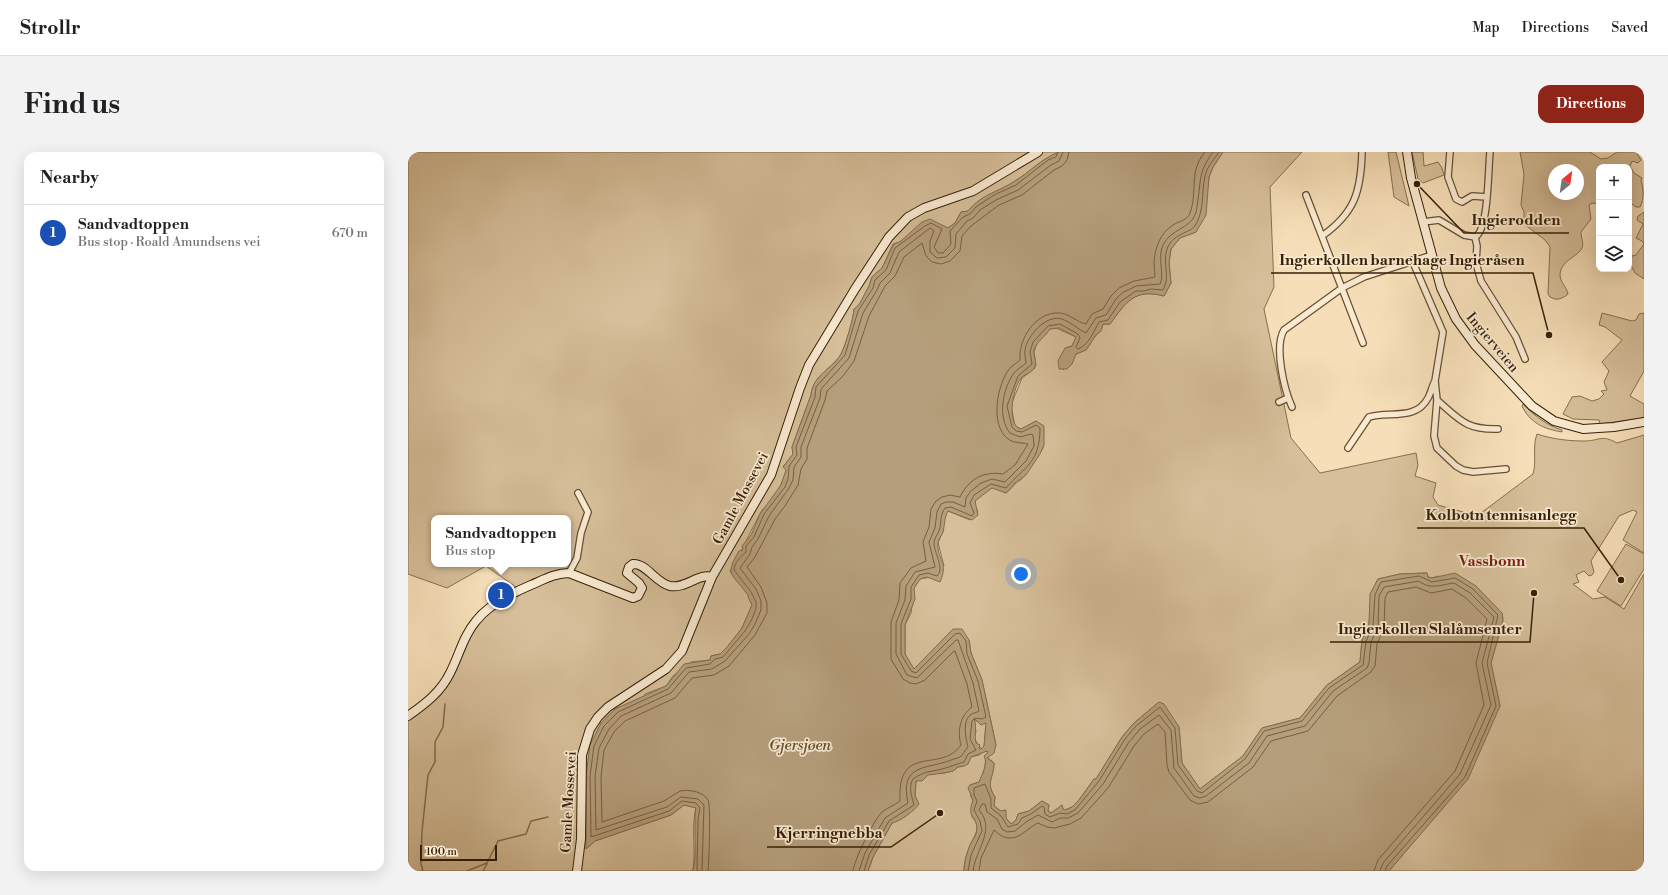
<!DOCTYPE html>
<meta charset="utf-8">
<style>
:root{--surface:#fff;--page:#f2f2f2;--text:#202124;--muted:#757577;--line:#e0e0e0;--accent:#8f2418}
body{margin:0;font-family:"Libre Bodoni",serif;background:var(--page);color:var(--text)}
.controls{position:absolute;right:12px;top:12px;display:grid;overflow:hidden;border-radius:8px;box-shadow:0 4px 16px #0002}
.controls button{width:36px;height:36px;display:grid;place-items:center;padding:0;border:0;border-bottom:1px solid var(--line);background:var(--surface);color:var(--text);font:20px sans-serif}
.compass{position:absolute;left:1140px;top:12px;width:36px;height:36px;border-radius:50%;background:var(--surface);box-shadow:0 4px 16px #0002;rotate:29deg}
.scale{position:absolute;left:12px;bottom:10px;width:77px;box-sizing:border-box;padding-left:4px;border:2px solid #372006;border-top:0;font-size:11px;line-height:14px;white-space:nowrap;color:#372006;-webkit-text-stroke:3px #f9ead1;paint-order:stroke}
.you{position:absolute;left:613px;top:422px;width:14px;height:14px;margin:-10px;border:3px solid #fff;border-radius:50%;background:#1a73e8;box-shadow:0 0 0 6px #1a73e833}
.badge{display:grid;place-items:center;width:26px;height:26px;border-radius:50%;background:var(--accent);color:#fff;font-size:13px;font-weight:700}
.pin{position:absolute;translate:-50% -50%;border:2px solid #fff;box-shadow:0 1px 4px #0006}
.popup{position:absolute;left:23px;top:363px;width:140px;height:52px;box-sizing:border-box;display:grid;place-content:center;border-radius:8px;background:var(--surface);filter:drop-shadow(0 1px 3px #0005);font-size:13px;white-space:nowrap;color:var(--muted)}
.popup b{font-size:15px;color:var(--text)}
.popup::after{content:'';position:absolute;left:50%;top:100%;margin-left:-8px;border:8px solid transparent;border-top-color:var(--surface)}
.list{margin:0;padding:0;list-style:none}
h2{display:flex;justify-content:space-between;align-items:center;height:52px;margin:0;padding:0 16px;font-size:17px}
h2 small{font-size:13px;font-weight:400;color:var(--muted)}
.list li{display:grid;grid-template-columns:26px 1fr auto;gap:12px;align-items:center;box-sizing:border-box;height:56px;padding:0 16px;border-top:1px solid var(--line)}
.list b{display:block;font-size:15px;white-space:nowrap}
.list p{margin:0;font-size:13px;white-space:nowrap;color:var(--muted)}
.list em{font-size:13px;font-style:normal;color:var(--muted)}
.icon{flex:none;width:22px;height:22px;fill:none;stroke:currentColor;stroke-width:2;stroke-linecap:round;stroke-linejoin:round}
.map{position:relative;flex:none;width:1236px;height:719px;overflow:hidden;border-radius:12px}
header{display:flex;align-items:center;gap:24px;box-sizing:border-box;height:56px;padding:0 20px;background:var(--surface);border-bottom:1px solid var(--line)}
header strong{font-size:19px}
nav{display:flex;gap:22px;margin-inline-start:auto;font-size:14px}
.intro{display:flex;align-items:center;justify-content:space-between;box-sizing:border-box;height:96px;padding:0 24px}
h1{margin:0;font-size:28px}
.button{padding:10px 18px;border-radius:12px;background:var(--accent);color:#fff;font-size:14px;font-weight:700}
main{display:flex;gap:24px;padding:0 24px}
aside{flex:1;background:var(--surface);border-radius:12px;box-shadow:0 4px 16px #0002}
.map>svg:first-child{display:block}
.green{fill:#d6bf9a;stroke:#867050;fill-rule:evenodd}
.water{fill:#b59e7b;stroke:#836c4c;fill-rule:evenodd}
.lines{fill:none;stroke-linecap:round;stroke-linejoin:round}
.shore{stroke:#765f40;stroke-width:1}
.stream{stroke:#836c4c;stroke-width:1.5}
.minor-casing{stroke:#675032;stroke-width:8}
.secondary-casing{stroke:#372006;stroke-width:10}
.minor{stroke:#f9ead1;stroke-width:5.5}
.secondary{stroke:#f9ead1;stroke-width:8}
.labels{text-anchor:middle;stroke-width:3.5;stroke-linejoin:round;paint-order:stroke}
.street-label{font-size:14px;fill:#372006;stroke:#f9ead1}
.neighbourhood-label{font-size:15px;font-weight:bold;fill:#7a1f14;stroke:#f9ead1}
.water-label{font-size:15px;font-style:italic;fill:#634c2f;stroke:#f9ead1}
.leader{fill:none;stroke:#372006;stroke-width:1.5}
.callout-dot{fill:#372006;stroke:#f9ead1;stroke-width:1.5}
.callout-label{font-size:15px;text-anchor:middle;font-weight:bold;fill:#372006;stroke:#f9ead1;stroke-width:3.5;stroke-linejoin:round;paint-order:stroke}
</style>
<header>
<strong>Strollr</strong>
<nav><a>Map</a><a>Directions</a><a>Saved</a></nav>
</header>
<div class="intro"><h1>Find us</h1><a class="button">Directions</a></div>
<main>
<aside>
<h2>Nearby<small></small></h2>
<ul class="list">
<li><span class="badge" style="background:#1a4fb4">1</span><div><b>Sandvadtoppen</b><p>Bus stop · Roald Amundsens vei</p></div><em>670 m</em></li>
</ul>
</aside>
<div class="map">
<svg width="1236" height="719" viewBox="0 0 1236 719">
<rect width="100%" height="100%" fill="#f6dfb8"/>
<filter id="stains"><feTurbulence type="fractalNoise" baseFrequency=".005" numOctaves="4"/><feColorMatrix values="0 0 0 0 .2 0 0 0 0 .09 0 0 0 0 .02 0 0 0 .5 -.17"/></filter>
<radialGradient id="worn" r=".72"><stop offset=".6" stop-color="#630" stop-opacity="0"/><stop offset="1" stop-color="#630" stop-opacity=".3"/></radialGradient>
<path class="green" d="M 0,0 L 651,0 C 633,7 622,20 607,29 C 589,41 575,42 560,59 L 553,60 L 547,71 L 540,76 L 485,92 L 474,116 L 464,125 L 461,134 L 451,153 L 446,157 C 446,165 437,195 433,202 C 424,217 405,223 403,243 L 384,295 L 385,302 L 375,315 L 378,318 C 375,331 368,343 359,353 C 357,355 354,357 353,360 C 342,379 334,400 322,419 L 340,443 L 344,453 L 334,476 L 320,494 L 312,502 L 303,504 L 302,508 L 283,510 L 265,524 L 258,534 L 237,542 L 179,696 L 187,689 L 263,663 L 276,653 L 288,655 C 283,676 288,697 285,718 L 284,719 L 0,719 L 0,564 L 7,559 L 42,521 L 68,468 L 112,438 L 78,414 L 39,436 L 0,422 ZM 26,366 L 160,366 L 160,412 L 26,412 Z
M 815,0 L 894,0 L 862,35 L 866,135 L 856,157 L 883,286 L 912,321 L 1008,301 L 1010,313 L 1007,324 L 1028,331 L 1025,345 L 1030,353 L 1069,364 L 1125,322 C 1129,309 1124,295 1129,282 C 1144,287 1160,289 1176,289 C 1192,289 1193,282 1209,291 L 1236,283 L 1236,401 L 1215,388 L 1229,360 L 1225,358 L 1211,364 L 1183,409 L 1186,420 L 1184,423 L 1181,424 L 1176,419 L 1168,423 L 1171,430 L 1165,432 L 1185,447 L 1197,445 L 1216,457 L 1236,422 L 1236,719 L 981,719 L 1008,686 L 1092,554 L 1083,511 L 1095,468 L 1094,461 L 1030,424 L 1024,426 L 1020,425 L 1019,421 L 992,422 L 970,427 L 963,442 L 961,473 L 954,488 L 952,510 L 919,533 L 892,566 L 854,576 L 835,604 L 792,637 L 774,611 L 771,575 L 751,550 L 726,571 L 714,585 L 688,627 L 686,627 L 671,648 L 664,655 L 657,658 L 655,657 L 654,653 L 644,661 L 640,659 L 641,653 L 634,649 L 621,659 L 610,662 L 608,668 L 603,672 L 598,666 L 597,658 L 593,660 L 586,654 L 587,645 C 577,630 586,626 586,611 L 579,605 L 588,593 L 574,528 L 563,501 L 561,488 L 545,477 L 506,518 L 497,502 L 497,473 L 503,461 L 506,436 L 512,427 L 523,425 L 536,414 L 530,391 L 535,379 L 536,364 L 540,359 L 562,368 L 570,360 L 566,352 L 569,346 L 584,335 L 598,341 C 604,337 606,331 613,328 L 635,296 L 634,286 L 636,279 L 628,269 L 613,277 L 607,274 L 603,253 L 614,226 L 626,217 L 628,213 L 626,200 L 629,191 L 642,177 L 648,176 L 668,185 L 664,194 L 657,196 L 655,218 L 668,202 L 678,198 L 688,183 L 693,179 L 695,172 L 702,172 C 718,150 726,136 756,144 L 763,131 L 761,111 L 763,97 L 772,86 L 788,80 L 797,59 L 801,25 L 805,15 Z
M 980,0 L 988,0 L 1001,54 L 986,45 Z
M 1004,0 L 1015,0 L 1016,14 L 1030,10 L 1034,16 L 1036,23 L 1015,31 L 1010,27 Z
M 1112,0 L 1182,0 L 1193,7 L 1200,6 L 1209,0 L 1228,0 L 1233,8 L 1230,11 L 1224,9 L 1222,14 L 1226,21 L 1234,26 L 1233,29 C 1236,38 1236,47 1232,55 L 1228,55 L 1221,50 L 1221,15 L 1191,15 L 1191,52 L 1184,51 L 1181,53 L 1183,67 L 1173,80 C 1173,85 1176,92 1174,96 C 1171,104 1153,108 1152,122 C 1152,131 1159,135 1160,142 C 1154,147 1149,149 1142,145 L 1140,142 L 1142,95 L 1137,88 L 1116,72 L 1116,60 L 1113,53 L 1116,22 ZM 1146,18 L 1170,18 L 1170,42 L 1146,42 Z
M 1236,60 L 1236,92 L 1234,89 L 1228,86 L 1235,72 L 1229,68 L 1230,64 Z
M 1236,92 L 1236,127 L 1227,121 L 1222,111 L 1224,104 L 1228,103 Z
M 1194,161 L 1224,169 L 1228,168 L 1231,162 L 1236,161 L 1236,219 L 1222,244 L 1236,252 L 1236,266 L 1192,272 L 1191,268 L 1165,267 L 1155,262 L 1164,245 L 1172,244 L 1184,249 L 1191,247 L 1196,242 L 1193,239 L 1199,238 L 1196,230 L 1201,219 L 1194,210 L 1214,188 L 1197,175 L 1191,173 Z
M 1115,252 C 1127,264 1138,273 1154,278 L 1154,280 C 1136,277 1122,271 1114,254 Z
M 1218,392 L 1236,402 L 1236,417 L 1213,454 L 1189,439 Z
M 566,566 L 568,569 L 578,571 L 576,595 L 573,597 L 566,586 L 568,580 Z
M 577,599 L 580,600 L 578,602 C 578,613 576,620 571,630 L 562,633 L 563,645 L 565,648 L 564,665 C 573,675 568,681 563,691 C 559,699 556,711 556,719 L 460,719 L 465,705 L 484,671 L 493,667 L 509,648 L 507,644 L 508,629 L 520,622 L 536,621 L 545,619 L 550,615 L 556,614 L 563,605 L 571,603 Z"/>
<path class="water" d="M 651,0 L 815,0 L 805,15 L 801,25 L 798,63 L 788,80 L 772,86 L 763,97 L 761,111 L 763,131 L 756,144 C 727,136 718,150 702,172 L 695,172 L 693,179 L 688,183 L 678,198 L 668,202 L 664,212 L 659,217 L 651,217 L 650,209 L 653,203 L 657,196 L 664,194 L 668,185 L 651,176 L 642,177 C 638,184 629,189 626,198 C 625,204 630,211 626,216 C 624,220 618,222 614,225 C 605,235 599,267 610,276 L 613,277 L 628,269 L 636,274 L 636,293 L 632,302 L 618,323 L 608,330 L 598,341 L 584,336 L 567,349 L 570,363 L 564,368 L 540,359 C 536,366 537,372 535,380 C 534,383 530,387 530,391 C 529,408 541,410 532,430 L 519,425 L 512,427 L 506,436 L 507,447 L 497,473 L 497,502 L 506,517 L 545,477 L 554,477 L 561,488 L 563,501 L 574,528 L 588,593 L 586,601 L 579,606 L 586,611 C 586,626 577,630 587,645 L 586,654 L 593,659 L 598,658 L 598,666 L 603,672 L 608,668 L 610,662 L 621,659 L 634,649 L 641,653 L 640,659 L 643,661 L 654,653 L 655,657 L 657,658 L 664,655 L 671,648 L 686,627 L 688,627 L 714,585 L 726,571 L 751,550 L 756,552 L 771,575 L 774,611 L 792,637 L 835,604 L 854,576 L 892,566 L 919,533 L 952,510 L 954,488 L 961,473 L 962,442 L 970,427 L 992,422 L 1019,421 L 1020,425 L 1024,426 L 1047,421 L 1068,434 L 1094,461 L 1095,468 L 1083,511 L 1092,554 L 1060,627 L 981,719 L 556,719 C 556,710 559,700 563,691 C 565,687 569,683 569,677 C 569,663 558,667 565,648 L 560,636 L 562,633 L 571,630 C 575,621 580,612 576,604 L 580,600 L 579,599 L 563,605 L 560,612 L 556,614 L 550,615 L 545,619 L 536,621 L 520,623 L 514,629 L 508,629 L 507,644 L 511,652 C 506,659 493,669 484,671 L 465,705 L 460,719 L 284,719 C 290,711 285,670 288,656 L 276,653 L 263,663 L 187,689 L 178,697 L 178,624 L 182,593 L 193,571 L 207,557 L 258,534 L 276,512 L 302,508 L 303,504 L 312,502 L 320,494 L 334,476 L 344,453 L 340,445 L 340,443 C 324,421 316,424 331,399 L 335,398 L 334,394 L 343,383 L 352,362 L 373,333 L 378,318 L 375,315 L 385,302 L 384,295 L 403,243 C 405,222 424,218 433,202 C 437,195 446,165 446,157 L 451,153 L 461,134 L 464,125 L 474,116 L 486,92 L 493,89 L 514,70 L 522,67 L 540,76 L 547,71 L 553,60 L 560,59 C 575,41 589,41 607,29 C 622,20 633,7 651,0 ZM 566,566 L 573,573 L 578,571 L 576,594 L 573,597 L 571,596 L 572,593 L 568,591 C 566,583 569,573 566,566 Z"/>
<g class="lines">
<path class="shore" d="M 289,719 L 290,667 L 292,656 L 288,651 L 274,649 L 261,659 L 183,685 L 182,624 L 186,594 L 196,574 L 210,560 L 260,537 L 278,516 L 302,512 L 307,507 L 315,505 L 337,479 L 343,469 L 348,457 L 348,450 L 343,440 L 326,418 C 326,411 333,404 338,400 L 338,394 L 346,385 L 356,362 L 377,335 L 380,327 L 381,314 L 389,303 L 388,295 L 407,245 L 408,235 L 437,203 L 450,159 L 465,136 L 467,128 L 478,118 L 487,96 L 517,74 L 523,71 L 534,77 L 526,95 L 530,101 L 535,101 L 543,92 L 542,79 L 555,65 L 562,62 L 568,55 L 586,43 L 608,33 L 640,8 L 648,5 L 650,0
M 294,719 L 296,653 L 290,647 L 273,645 L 259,655 L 188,678 L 187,624 L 191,596 L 201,577 L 213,564 L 263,541 L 281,520 L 304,517 L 317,509 L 341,482 L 347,472 L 353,458 L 353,449 L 348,437 L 332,416 L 342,402 L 344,395 L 350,387 L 361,364 L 381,336 L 385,328 L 386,315 L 393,305 L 393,295 L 412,246 L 413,237 L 441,206 L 455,161 L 469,138 L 472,131 L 482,121 L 491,100 L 522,76 L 526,79 L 522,89 L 522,100 L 529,106 L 538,105 L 547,96 L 548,82 L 559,69 L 565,66 L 572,58 L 588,48 L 610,38 L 643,13 L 651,9 L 655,0
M 300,719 C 301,710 303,652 300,648 C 296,640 281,637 272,639 L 256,649 L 194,670 L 193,625 L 196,598 L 206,580 L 217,569 L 267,546 L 284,526 L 306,523 L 321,514 L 347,483 L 359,461 L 359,451 L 353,435 L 339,415 L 347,405 L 367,367 L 377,354 L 390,333 L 393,317 L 399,307 L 399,296 L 417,248 L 419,239 L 435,224 L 446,209 L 461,164 L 477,134 L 487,124 L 496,105 L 514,91 L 518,104 L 524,110 L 533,112 L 542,109 L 552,99 L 554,84 L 563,74 L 591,53 L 614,43 L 646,18 L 654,14 L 659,8 L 661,0
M 445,719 C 446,708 466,668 474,660 C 479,656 487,653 492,649 C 489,590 533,622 553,593 C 549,579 552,564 564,555 L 559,532 L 547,499 L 545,500 L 517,528 L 508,532 L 502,531 L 495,527 L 483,507 L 483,470 L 491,448 L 492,431 L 503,416 L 518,409 L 515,390 L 521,375 L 523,357 L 528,349 L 534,345 L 542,343 L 552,345 C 561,327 575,319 595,322 L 607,313 L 620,292 C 613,290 606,292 599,286 C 582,272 589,232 602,216 C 605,213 609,211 612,208 C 610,187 628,159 652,161 C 661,162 669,170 678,172 L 684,162 L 695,157 L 703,144 L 711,136 L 726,129 L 747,125 C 747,120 746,115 746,110 C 747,96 752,81 765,73 C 771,69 779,69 782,61 C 790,40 780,20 797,0
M 451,719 L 457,701 L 477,666 L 500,651 C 491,610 520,618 546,607 C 548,606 550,606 552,605 C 555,603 557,598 560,595 C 558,587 554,570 562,563 C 565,561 568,561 571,559 L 565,531 L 550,488 L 548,488 L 509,526 L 499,523 L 488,502 L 488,471 L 497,448 L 498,434 L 507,420 L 527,415 L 521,390 L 527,376 L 529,360 L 533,352 L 538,350 L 545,350 L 557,355 L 558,346 L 562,340 L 573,331 L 584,327 L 597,330 L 618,309 L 626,294 L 625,283 L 623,282 L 612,285 L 602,281 C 589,265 595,236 606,221 C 609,217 615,214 618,211 C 618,207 616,202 617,198 C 619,184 638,162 654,167 C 663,170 671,178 678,181 L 688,166 L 698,163 L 708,147 L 714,141 L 728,134 L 752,132 C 757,123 749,106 755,93 C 763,77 781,77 787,63 C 789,59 789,53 790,48 C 793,26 791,19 805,0
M 456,719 L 461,703 L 481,669 L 506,653 C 504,645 500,635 505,627 C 516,619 522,620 534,617 C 542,615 548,612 556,610 L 560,602 L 568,598 L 562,587 L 564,569 L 567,566 L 574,567 L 578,565 L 570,529 L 559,502 L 558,489 L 552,481 L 547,482 L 508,521 L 503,519 L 493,502 L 493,472 L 503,447 L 503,435 L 511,423 L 520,421 L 529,424 C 537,416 526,401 526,391 C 526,387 529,383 531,379 C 534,371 531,364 537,356 L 543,355 L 564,364 L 566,361 L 562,351 L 566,343 L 583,332 L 598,336 C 617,314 632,311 632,276 L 628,273 L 614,280 L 608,279 L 604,275 L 599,254 L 610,224 L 624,212 L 622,200 L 625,190 L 640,174 L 652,172 L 670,182 L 672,186 L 668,195 L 670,197 C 681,193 686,179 691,170 L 700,168 L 712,150 L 728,139 L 736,139 L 743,137 L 755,138 C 763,124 754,112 759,97 C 765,81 782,81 787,74 C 797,57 793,42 797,24 C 799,14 806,8 811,0
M 560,719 L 563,703 L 574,679 L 572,669 L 566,658 L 569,649 L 566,643 L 566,636 L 577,632 L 583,647 L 583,656 L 593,664 L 600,675 L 610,672 L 614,666 L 623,662 L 634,654 L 636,655 L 637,662 L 642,665 L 652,661 L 659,662 L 667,658 L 691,629 L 717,587 L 728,574 L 752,555 L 767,576 L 770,613 L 789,639 L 794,641 L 837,607 L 856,579 L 894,569 L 921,536 L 955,513 L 958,489 L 965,474 L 967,443 L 973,430 L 1011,424 L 1024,430 L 1047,426 L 1065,437 L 1090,463 L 1079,511 L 1088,554 L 1057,625 L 979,714 L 977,719
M 565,719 C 567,701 583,683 576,666 C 575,663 573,661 571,658 L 574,652 L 577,652 L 579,660 L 589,667 L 594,677 L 599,680 L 607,679 L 618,670 L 630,663 L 644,670 L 652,666 L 660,666 L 670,661 L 695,632 L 721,590 L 732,577 L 751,563 L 763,578 L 766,616 L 786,644 L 792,646 L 798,644 L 841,611 L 859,584 L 897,574 L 925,539 L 959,516 L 961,511 L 963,490 L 970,475 L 971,444 L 976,435 L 1011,429 C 1022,438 1032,433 1046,431 L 1062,441 L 1086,465 L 1074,511 L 1083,553 L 1052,622 L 975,711 L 972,719
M 571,719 L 573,706 L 586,678 C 589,680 592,684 596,685 C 610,690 619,676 630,671 L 639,675 L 646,676 L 662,672 L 673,666 L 700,636 L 726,594 L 736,582 L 750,572 L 757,580 L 759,613 L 761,620 L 782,648 L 790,652 L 800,650 L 845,615 L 863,589 L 900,579 L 929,544 L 963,520 L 967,514 L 969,492 L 976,476 L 977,446 L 980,440 L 1008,435 L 1023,441 L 1044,437 L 1058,446 L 1079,467 L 1068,511 L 1076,553 L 1047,619 L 970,708 L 966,719"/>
<path class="stream" d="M 15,719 L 13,712 L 14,679 L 20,623 L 27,610 L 27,590 L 35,575 L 37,552
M 59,719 L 79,711 L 90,689 L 118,682 L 123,669 L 140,665
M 75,719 L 79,712"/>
<g class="minor-casing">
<path id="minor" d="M 1042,0 L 1040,25 L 1048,47 L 1054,50 L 1064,44 L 1079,45
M 898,43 L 955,191
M 1015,70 L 1031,68 L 1056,83 L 1067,85
M 914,84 C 947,61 953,39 954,0
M 1067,85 L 1069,94 L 1068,111 L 1073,129 L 1108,185 L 1117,207
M 1067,85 C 1081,78 1080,17 1082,0
M 1004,108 L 1035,180 L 1027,229 L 1029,248 L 1026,284 L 1029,296 L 1048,314 L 1055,318 L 1065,320 L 1098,317
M 1029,248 C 1052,268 1058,278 1090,277
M 871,250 L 880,246
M 884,255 C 876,237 866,195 876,178 L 934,136 L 956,125 L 1024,103
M 940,296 L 961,265 C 981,259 1008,269 1020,246 C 1023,241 1024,234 1027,229
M 161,421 L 169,406 L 173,381 L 180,360 L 170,341"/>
</g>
<g class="secondary-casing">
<path id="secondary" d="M 999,0 L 1003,26 L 1033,136 L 1048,167 L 1067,193 L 1124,254 L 1146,269 L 1175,277 L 1206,275 L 1236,270
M 0,564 C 17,552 33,540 42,521 C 51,504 55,484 68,469 C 81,452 104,441 123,433 C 135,428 147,421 161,421 L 225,446 L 230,444 L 234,436 L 231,431 L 219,421 L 221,415 L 225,412 C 238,411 248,431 262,434 C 278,437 290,421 304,425
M 169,719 L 173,687 L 174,603 L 182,577 L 190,565 L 200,555 L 258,517 L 274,499 L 304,425 L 363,323 L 392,236 L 401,213 L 447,137 L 481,85 L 500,65 L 516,56 L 565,39 L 630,0"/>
</g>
<use href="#minor" class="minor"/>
<use href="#secondary" class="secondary"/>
</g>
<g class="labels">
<g class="street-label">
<text transform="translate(1085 190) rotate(50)" y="5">Ingierveien</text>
<text transform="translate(332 346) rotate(-62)" y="5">Gamle Mossevei</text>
<text transform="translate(160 650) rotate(-87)" y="5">Gamle Mossevei</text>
</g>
<g class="neighbourhood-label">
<text x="1084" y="414">Vassbonn</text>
</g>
<g class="water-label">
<text x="392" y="598">Gjersjøen</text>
</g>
</g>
<path class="leader" d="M1009 32L1056 81H1161M1141 183L1125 121H863M1213 428L1176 376H1009M1126 441L1122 490H922M532 661L483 695H359"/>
<g class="callout-dot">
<circle cx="1009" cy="32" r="4"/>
<circle cx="1141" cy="183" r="4"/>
<circle cx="1213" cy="428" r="4"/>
<circle cx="1126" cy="441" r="4"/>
<circle cx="532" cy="661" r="4"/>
</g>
<g class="callout-label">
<text x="1108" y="73">Ingierodden</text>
<text x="994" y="113">Ingierkollen barnehage Ingieråsen</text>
<text x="1093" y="368">Kolbotn tennisanlegg</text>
<text x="1022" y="482">Ingierkollen Slalåmsenter</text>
<text x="421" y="686">Kjerringnebba</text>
</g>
<rect width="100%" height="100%" filter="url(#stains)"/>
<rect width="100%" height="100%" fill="url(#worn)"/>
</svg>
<div class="controls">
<button>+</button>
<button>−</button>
<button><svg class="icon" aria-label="layers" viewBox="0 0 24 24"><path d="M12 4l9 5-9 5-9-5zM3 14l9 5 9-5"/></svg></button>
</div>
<svg class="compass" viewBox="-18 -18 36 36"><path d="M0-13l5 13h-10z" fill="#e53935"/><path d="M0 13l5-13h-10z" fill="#757577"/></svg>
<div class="scale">100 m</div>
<div class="you"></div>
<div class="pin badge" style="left:93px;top:443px;background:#1a4fb4">1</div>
<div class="popup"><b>Sandvadtoppen</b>Bus stop</div>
</div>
</main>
